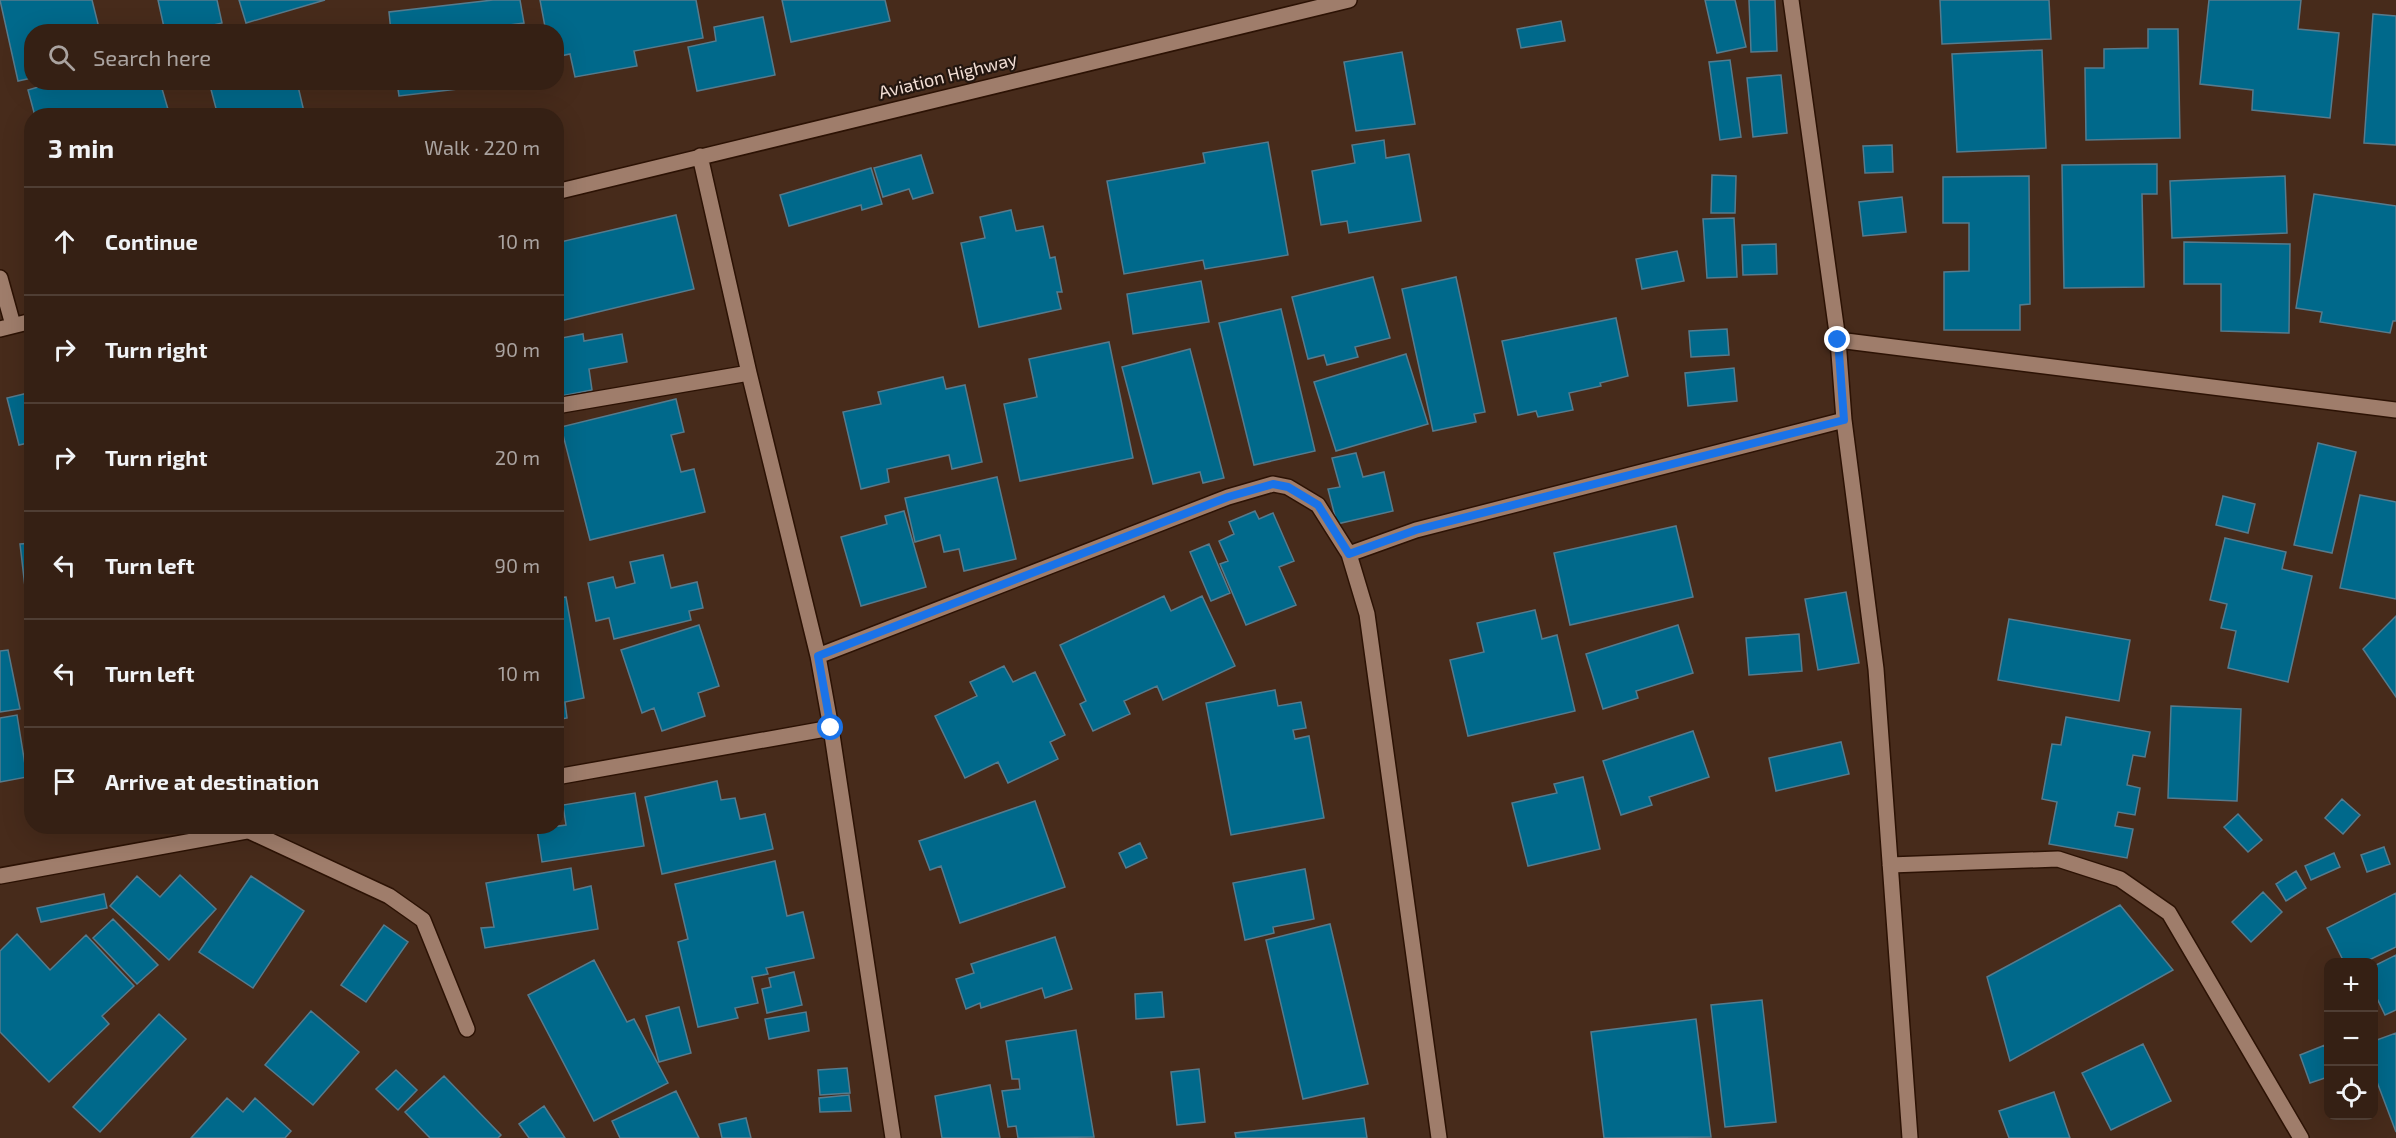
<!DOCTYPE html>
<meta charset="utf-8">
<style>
:root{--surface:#352014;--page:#402d22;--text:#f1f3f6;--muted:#aaa3a0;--line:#4f3e34}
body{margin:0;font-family:"Exo 2",sans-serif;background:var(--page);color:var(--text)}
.controls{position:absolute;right:18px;bottom:18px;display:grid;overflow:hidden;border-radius:12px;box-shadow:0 6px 24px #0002}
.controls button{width:54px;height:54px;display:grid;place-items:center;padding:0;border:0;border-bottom:2px solid var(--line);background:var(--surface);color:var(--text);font:30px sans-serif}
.stop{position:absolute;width:18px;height:18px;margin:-14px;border:4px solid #1a73e8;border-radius:50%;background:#fff}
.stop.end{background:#1a73e8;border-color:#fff;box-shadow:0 2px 6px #0008}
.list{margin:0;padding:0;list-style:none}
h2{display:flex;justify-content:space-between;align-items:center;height:78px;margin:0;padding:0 24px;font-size:26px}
h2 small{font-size:20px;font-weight:400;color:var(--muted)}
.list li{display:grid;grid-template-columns:39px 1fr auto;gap:18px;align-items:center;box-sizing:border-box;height:108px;padding:0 24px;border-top:2px solid var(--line)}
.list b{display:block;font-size:22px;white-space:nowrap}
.list em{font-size:20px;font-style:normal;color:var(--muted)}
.icon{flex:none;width:33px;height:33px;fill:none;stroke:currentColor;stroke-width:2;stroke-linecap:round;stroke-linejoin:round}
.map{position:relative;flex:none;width:2396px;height:1138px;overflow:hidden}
.search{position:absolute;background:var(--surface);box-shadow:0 6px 24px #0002;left:24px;top:24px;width:540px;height:66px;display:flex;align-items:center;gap:15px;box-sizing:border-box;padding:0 21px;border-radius:24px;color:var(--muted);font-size:22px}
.panel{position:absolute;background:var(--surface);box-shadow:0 6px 24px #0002;left:24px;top:108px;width:540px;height:726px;border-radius:24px}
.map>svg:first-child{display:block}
.building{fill:#00698b;stroke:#567b8d;stroke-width:1.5}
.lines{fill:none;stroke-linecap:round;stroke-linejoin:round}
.minor-casing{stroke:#2c1204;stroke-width:18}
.minor{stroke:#9f7d6b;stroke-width:15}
.route{stroke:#1a73e8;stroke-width:8}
.labels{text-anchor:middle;stroke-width:4.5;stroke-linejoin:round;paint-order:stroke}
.street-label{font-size:18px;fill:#f3dfd6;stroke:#241710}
</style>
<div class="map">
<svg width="2396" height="1138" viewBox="0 0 2396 1138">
<rect width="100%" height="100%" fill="#472b1b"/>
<path class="building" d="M 0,0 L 92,0 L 100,32 L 32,32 L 32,78 L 18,81 Z
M 158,0 L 217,0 L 222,23 L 184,32 L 165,32 Z
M 239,0 L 325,0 L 246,23 Z
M 493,0 L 520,0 L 524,23 L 510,25 L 511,32 L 391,32 L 389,12 Z
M 540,0 L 696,0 L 703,38 L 634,51 L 637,66 L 575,77 L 570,54 L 556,57 L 556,32 L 546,32 Z
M 782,0 L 885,0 L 890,21 L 791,42 Z
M 1705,0 L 1735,0 L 1746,47 L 1717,53 Z
M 1749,0 L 1775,0 L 1777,51 L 1751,52 Z
M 1940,0 L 2049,0 L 2051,39 L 1942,44 Z
M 2209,0 L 2301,0 L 2298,29 L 2339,33 L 2330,118 L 2252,110 L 2253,90 L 2200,84 Z
M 2373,14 L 2396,16 L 2396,145 L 2364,143 Z
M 763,17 L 775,75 L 697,91 L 688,47 L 716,41 L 714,27 Z
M 1561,21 L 1565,41 L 1521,48 L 1517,29 Z
M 2148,29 L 2178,29 L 2180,138 L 2086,140 L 2085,68 L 2104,68 L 2104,49 L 2148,48 Z
M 2042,50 L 2046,148 L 1957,152 L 1952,54 Z
M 1402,52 L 1415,124 L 1356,131 L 1344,62 Z
M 1730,60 L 1741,137 L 1720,140 L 1709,62 Z
M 1781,75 L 1787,133 L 1753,137 L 1747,78 Z
M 55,82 L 160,82 L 170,116 L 35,116 L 28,90 Z
M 209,82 L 297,82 L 305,116 L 218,116 Z
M 397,82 L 500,82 L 500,84 L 399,96 Z
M 1384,140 L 1386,158 L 1409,154 L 1421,221 L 1349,233 L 1347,221 L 1321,225 L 1312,171 L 1355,163 L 1352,145 Z
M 1268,142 L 1288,255 L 1205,269 L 1203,260 L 1124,274 L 1107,181 L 1205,163 L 1203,153 Z
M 1892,145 L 1893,172 L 1865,173 L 1863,146 Z
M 921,155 L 933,193 L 913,199 L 909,189 L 883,197 L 874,168 Z
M 2157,164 L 2157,194 L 2142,194 L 2144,287 L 2064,288 L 2062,165 Z
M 871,168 L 882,204 L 862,210 L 861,205 L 789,226 L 780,195 Z
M 1712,175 L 1736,176 L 1735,213 L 1711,213 Z
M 2029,176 L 2030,304 L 2020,305 L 2020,330 L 1944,330 L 1944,272 L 1969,271 L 1969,223 L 1943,223 L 1943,177 Z
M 2285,176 L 2287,233 L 2172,238 L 2170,181 Z
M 2314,194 L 2396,206 L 2396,321 L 2393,321 L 2390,333 L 2320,322 L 2322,312 L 2296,308 Z
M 1902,197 L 1906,232 L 1863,236 L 1859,202 Z
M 1011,210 L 1016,231 L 1043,226 L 1050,258 L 1055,257 L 1062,292 L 1057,292 L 1061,309 L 979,327 L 961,243 L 985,238 L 980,217 Z
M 676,215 L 694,289 L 556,322 L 556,243 Z
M 1734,218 L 1737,277 L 1707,278 L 1703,219 Z
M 2184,242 L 2290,244 L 2289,333 L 2221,331 L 2221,284 L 2184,284 Z
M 1776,244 L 1777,274 L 1743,275 L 1742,245 Z
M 1677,251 L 1684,281 L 1642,289 L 1636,259 Z
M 1373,277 L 1390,338 L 1355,347 L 1358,357 L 1327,365 L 1324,355 L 1308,359 L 1292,297 Z
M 1456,277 L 1485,412 L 1474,414 L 1476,422 L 1433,431 L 1402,289 Z
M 1201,281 L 1209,322 L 1133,334 L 1127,294 Z
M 1281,309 L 1315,451 L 1254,465 L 1219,323 Z
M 1616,318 L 1628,376 L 1600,383 L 1601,386 L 1569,393 L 1573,410 L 1538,417 L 1536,411 L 1518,415 L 1502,341 Z
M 1727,329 L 1729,355 L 1691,357 L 1689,331 Z
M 583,334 L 584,341 L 622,334 L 627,362 L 589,369 L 592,390 L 556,397 L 556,339 Z
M 1109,342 L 1133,458 L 1020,481 L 1004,404 L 1037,397 L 1029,359 Z
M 1190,349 L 1224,478 L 1203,483 L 1200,472 L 1153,484 L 1122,367 Z
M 1406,354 L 1428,424 L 1336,451 L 1314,382 Z
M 1734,368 L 1737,401 L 1688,406 L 1685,373 Z
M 943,377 L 946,389 L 965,385 L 982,462 L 952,469 L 949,455 L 887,469 L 889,482 L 861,489 L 843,412 L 881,404 L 878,392 Z
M 32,392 L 32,442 L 19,445 L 7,398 Z
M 676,399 L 684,432 L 671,435 L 681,472 L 694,469 L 705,512 L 590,540 L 561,427 Z
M 2318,443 L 2356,452 L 2332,553 L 2294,545 Z
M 1356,453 L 1363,477 L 1384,472 L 1393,511 L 1337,524 L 1328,489 L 1340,487 L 1332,458 Z
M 997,477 L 1016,559 L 964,571 L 959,549 L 944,552 L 940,535 L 915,542 L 905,498 Z
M 2360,495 L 2396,502 L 2396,599 L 2340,588 Z
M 2223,496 L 2255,504 L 2248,533 L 2216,525 Z
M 904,511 L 926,587 L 861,606 L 841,537 L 887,524 L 885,516 Z
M 1255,511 L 1259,519 L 1273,513 L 1294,561 L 1279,567 L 1296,605 L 1246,625 L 1220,564 L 1228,561 L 1219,541 L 1234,534 L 1229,522 Z
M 1676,526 L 1693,597 L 1570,625 L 1554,553 Z
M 2225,538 L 2286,552 L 2282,569 L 2312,576 L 2288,682 L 2228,668 L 2236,631 L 2221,628 L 2227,604 L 2210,600 Z
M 32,543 L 32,630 L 30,630 L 20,544 Z
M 1209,544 L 1230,593 L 1211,601 L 1190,552 Z
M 663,555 L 671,588 L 697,582 L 703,608 L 689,611 L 691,620 L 614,639 L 609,618 L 596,621 L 588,583 L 613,577 L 616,588 L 635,583 L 630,562 Z
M 1846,592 L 1859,663 L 1818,670 L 1805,599 Z
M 1164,596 L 1171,611 L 1202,596 L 1235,666 L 1163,700 L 1157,686 L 1124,701 L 1130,714 L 1093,731 L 1080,704 L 1086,701 L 1060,645 Z
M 566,597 L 584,698 L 565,702 L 567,718 L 556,720 L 556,598 Z
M 1535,610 L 1542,639 L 1557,635 L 1575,711 L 1468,736 L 1450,660 L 1484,652 L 1477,623 Z
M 2396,616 L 2396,697 L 2363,649 Z
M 2009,619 L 2130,640 L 2119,701 L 1998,680 Z
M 699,625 L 719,686 L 698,693 L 705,716 L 662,731 L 654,708 L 642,713 L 621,650 Z
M 1678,625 L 1693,673 L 1636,691 L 1638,698 L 1603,709 L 1586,654 Z
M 1799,634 L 1802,671 L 1749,675 L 1746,638 Z
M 8,650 L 20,709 L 0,712 L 0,651 Z
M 32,656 L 32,722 L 25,657 Z
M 1004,666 L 1013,682 L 1035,672 L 1065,735 L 1050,742 L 1058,759 L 1008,783 L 998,762 L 965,778 L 935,716 L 977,696 L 970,682 Z
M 1275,690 L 1278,706 L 1301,702 L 1306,728 L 1293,730 L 1295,739 L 1309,736 L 1324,818 L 1231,835 L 1206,703 Z
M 2171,706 L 2241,709 L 2237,801 L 2168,798 Z
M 17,715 L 27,777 L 0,782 L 0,718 Z
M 2066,717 L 2150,732 L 2145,757 L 2133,755 L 2127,785 L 2140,788 L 2135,815 L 2118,812 L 2115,826 L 2133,829 L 2127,858 L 2049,844 L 2057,802 L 2042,799 L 2052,744 L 2061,745 Z
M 1693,731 L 1709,777 L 1649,797 L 1652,805 L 1621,815 L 1603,761 Z
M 1841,742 L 1849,774 L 1776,791 L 1769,758 Z
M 1583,777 L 1600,849 L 1528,866 L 1512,803 L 1557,793 L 1554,784 Z
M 717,781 L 721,800 L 735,798 L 740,819 L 765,814 L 773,849 L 662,874 L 645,797 Z
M 635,793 L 644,846 L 542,862 L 537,829 L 566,825 L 563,805 Z
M 2342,799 L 2360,815 L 2343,834 L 2325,818 Z
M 1035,801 L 1065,887 L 960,923 L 941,866 L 930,870 L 919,841 Z
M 2238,814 L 2262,840 L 2248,852 L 2224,827 Z
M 1140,843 L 1147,858 L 1126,868 L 1119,853 Z
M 2384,847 L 2390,864 L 2367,872 L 2361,855 Z
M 2334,853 L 2340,867 L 2311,880 L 2305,866 Z
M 775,861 L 787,916 L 803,912 L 814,958 L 766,968 L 768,974 L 752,977 L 758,1003 L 735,1008 L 738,1018 L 698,1027 L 678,942 L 688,939 L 675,884 Z
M 571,868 L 574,890 L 591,886 L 598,929 L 485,948 L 481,928 L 494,927 L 486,883 Z
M 1305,869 L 1314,919 L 1273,927 L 1274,933 L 1245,940 L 1233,883 Z
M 2296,871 L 2306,888 L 2286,901 L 2276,884 Z
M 180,875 L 216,909 L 169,960 L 110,906 L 137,876 L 160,897 Z
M 251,876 L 304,911 L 253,988 L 199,952 Z
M 2263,892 L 2282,912 L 2251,942 L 2232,922 Z
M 2396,893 L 2396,947 L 2365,962 L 2344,962 L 2327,928 Z
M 104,894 L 107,908 L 41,922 L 37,908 Z
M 2120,905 L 2173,970 L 2010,1061 L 1987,977 Z
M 113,919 L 158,965 L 137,984 L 93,938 Z
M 1330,924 L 1368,1084 L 1303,1099 L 1266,940 Z
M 384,925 L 408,942 L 366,1002 L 341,985 Z
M 17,934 L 50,970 L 86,935 L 134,986 L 102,1016 L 109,1024 L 49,1082 L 0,1032 L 0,951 Z
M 1055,937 L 1072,989 L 1045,998 L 1042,988 L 981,1008 L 980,1003 L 966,1009 L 956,979 L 974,973 L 971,964 Z
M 2396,955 L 2396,1010 L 2385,1015 L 2374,992 L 2374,966 Z
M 594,960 L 627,1022 L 634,1019 L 668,1083 L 594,1121 L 528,995 Z
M 794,972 L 802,1005 L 767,1013 L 762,989 L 771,987 L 769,978 Z
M 1162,992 L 1164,1017 L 1136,1019 L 1135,994 Z
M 1762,1000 L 1776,1122 L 1725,1127 L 1711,1005 Z
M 679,1007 L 691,1053 L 659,1062 L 646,1016 Z
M 311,1011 L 359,1052 L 313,1105 L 265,1065 Z
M 806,1012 L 809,1031 L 769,1039 L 765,1019 Z
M 159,1014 L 186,1039 L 100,1132 L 73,1107 Z
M 1696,1019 L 1711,1137 L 1604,1138 L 1591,1032 Z
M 1076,1030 L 1094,1137 L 1018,1138 L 1016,1126 L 1008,1127 L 1002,1091 L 1020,1089 L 1019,1079 L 1012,1079 L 1006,1041 Z
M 2396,1033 L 2396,1132 L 2374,1074 L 2374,1041 Z
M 2143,1044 L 2171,1101 L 2111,1130 L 2082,1073 Z
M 2325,1045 L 2328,1053 L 2328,1077 L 2310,1083 L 2300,1055 Z
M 847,1068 L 850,1093 L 820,1095 L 818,1070 Z
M 1199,1069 L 1205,1122 L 1177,1125 L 1171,1072 Z
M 396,1070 L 417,1090 L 398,1110 L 376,1089 Z
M 444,1076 L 501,1135 L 498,1138 L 430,1138 L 405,1112 Z
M 990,1085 L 1000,1138 L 942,1138 L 935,1096 Z
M 676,1091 L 699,1138 L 620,1138 L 612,1121 Z
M 2054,1092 L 2070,1138 L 2009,1138 L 1999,1111 Z
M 849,1095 L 851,1111 L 820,1112 L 819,1098 Z
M 227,1098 L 243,1112 L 255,1098 L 291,1131 L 285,1138 L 191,1138 Z
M 544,1106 L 565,1138 L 529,1138 L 519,1124 Z
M 746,1118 L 751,1138 L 722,1138 L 719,1124 Z
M 1364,1118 L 1367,1138 L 1236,1138 L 1235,1133 Z"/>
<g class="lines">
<g class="minor-casing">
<path id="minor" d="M 1791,0 L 1838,340 L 1844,420 L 1876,669 L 1910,1138
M 700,156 L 749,373 L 818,656 L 831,728 L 893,1138
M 556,192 L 1349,0
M 0,278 L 13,325
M 0,329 L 32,321
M 1838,340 L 2396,410
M 556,406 L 749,373
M 818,656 L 1228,497 L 1273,484 L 1288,487 L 1318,505 L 1349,554
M 556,777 L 831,728
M 249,831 L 389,896 L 423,920 L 467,1029
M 1890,865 L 2058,859 L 2120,879 L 2169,913 L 2301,1138
M 0,876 L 274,826
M 1439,1138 L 1367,614 L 1349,554 L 1416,530 L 1844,420"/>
</g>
<use href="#minor" class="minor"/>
</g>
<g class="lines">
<path class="route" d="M 831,728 L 818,656 L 1228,497 L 1273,484 L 1288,487 L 1318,505 L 1349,554 L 1416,530 L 1844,420 L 1838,340"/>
</g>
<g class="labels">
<g class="street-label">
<text transform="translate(948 76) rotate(-14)" y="6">Aviation Highway</text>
</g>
</g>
</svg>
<div class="controls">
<button>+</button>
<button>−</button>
<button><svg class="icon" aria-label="locate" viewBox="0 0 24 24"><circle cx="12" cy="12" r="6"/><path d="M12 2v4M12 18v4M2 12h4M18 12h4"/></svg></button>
</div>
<div class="stop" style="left:831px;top:728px"></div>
<div class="stop end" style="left:1838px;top:340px"></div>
<div class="search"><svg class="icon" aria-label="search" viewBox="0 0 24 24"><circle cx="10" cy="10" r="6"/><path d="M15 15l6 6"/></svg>Search here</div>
<section class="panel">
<h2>3 min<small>Walk · 220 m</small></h2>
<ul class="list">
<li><svg class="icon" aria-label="ahead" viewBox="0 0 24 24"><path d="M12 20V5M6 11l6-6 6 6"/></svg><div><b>Continue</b></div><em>10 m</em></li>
<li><svg class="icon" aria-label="right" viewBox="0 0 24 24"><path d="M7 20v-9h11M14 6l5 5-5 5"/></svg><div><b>Turn right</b></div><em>90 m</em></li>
<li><svg class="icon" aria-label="right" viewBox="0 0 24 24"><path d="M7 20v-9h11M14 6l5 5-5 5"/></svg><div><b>Turn right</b></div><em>20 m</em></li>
<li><svg class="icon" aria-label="left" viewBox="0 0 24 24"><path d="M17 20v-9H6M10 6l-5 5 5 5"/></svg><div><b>Turn left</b></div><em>90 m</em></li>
<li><svg class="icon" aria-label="left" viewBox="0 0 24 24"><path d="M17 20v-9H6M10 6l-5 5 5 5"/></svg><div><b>Turn left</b></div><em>10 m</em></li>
<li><svg class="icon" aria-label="arrive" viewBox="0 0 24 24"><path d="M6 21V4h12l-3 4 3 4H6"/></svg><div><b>Arrive at destination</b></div></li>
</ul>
</section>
</div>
